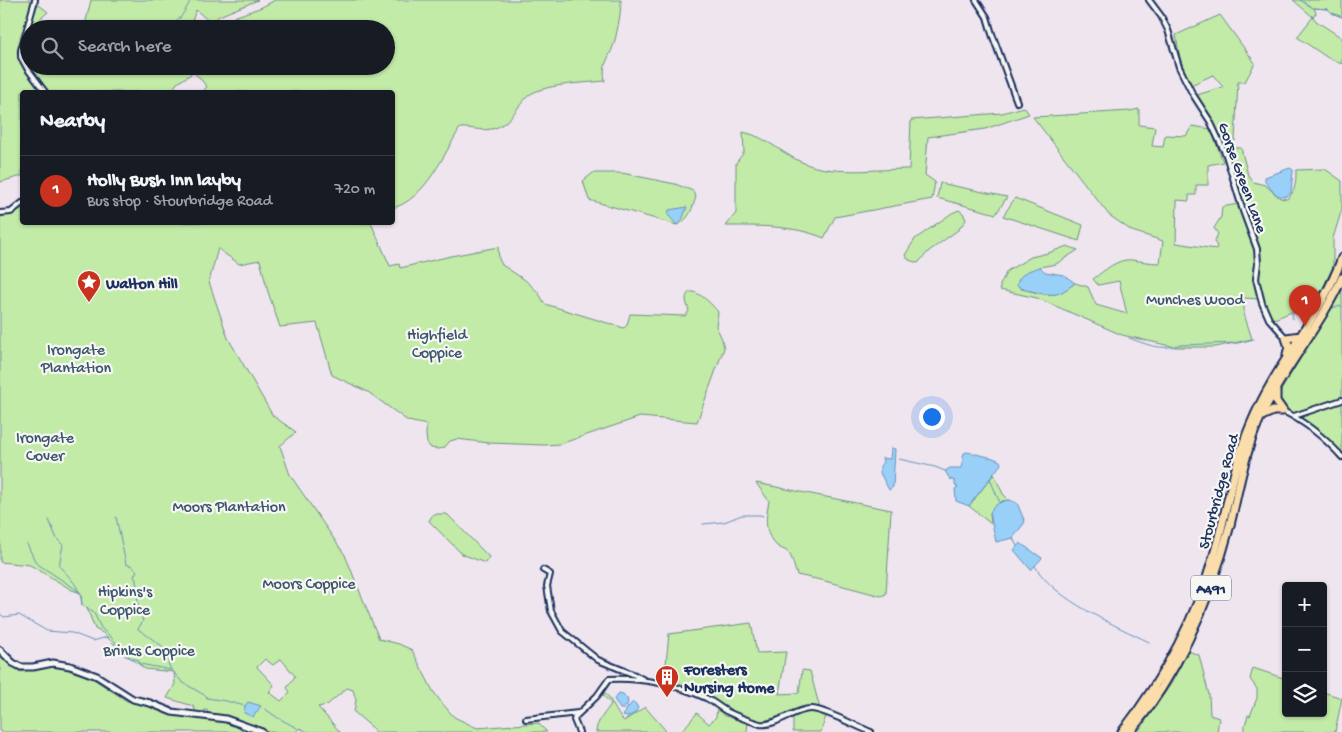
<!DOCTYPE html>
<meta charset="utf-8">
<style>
:root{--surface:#171b24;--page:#20242c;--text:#f1f3f6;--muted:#9ea1a6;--line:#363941;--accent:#c8321e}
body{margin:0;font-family:"Gochi Hand",sans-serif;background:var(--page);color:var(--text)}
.controls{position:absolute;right:15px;bottom:15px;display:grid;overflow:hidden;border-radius:5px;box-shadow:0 1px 4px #0004}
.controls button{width:45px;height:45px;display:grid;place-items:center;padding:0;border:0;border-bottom:1px solid var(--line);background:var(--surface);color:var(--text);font:25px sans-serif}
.you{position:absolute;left:931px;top:416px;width:18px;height:18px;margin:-12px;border:4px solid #fff;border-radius:50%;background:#1a73e8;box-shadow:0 0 0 8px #1a73e833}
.badge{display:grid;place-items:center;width:32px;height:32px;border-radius:50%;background:var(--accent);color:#fff;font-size:16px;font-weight:700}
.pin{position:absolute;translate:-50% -41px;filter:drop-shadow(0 1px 2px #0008)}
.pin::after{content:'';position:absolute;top:26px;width:18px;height:15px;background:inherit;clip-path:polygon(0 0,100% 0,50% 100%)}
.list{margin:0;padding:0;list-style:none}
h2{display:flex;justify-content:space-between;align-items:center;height:65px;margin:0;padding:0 20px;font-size:21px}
h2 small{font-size:16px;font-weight:400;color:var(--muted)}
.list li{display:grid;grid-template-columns:32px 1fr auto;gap:15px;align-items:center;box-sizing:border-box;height:70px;padding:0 20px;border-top:1px solid var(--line)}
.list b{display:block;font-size:19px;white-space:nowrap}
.list p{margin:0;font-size:16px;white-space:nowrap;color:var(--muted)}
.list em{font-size:16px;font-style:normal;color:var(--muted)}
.icon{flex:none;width:28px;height:28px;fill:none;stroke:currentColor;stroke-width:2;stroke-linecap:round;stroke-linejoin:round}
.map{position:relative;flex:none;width:1342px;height:732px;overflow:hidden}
.search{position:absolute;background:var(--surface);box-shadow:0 1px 4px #0004;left:20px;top:20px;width:375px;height:55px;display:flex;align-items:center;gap:12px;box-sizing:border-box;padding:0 18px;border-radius:28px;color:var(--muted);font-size:19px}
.panel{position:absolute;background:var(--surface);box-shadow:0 1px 4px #0004;left:20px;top:90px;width:375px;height:135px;border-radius:5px}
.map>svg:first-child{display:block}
.green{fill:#c2eba7;stroke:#6e8d82;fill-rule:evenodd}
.water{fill:#99d0f8;stroke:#6790ba}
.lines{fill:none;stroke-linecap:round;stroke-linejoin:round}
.stream{stroke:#6790ba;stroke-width:1}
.street-casing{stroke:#1b2f5e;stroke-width:8}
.secondary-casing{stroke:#1b2f5e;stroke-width:9}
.highway-casing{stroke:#1b2f5e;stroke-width:11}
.street{stroke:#f6f6f2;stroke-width:4}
.secondary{stroke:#f6f6f2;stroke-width:5}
.highway{stroke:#faddab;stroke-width:7}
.labels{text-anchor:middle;stroke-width:4.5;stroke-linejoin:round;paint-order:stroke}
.shield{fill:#f6f6f2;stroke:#5d6b8a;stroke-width:1}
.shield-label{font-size:15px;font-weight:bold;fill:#1b2f5e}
.street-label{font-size:16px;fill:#1b2f5e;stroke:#f6f6f2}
.poi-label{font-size:16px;font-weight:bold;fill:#1b2f5e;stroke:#f6f6f2;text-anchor:start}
.park-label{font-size:16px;fill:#3c556d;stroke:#f6f6f2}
</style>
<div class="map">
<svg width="1342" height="732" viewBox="0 0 1342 732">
<rect width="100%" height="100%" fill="#efe5ef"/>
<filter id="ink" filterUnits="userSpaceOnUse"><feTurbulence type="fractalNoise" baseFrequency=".02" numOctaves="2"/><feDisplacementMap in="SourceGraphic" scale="10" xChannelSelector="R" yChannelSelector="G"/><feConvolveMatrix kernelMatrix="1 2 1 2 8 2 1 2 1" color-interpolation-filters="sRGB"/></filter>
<g filter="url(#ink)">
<path class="green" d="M 0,0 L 33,0 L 17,52 L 25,70 L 42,92 L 22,92 L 22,176 L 0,182 Z
M 91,0 L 258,0 L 219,16 L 211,23 L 196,10 L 189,29 L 84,29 Z
M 275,0 L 621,0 C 621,13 618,27 615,40 C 611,57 601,63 605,81 C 587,83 539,84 527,97 C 517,107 512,120 498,127 C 484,133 473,127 460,128 C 443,156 425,199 393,208 L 392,92 L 202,92 L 207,87 L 199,77 L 195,74 L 195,66 L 386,66 L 386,29 L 227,29 L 234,17 L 262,7 Z
M 1293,0 L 1342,0 L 1342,17 L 1332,13 L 1328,9 L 1314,8 L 1316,13 L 1313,17 L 1316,21 L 1342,38 L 1342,64 L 1328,58 L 1297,37 L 1313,17 Z
M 36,5 L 39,5 L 48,12 L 41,18 L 40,27 L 54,29 L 29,29 L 29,66 L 191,66 L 191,74 L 176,84 L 173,92 L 48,92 C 42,84 33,76 29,67 C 20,49 30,23 36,5 Z
M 1220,15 L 1255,63 L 1245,82 L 1238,82 L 1235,141 L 1221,139 L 1197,95 L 1223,87 L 1213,75 L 1191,85 L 1180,59 L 1176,35 Z
M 1024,107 L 1029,114 L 985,129 L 928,137 L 925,175 L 935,182 L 932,199 L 835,217 L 824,238 C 793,225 759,226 726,226 L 736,213 L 736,163 L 744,152 L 743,132 C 768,137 785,157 809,165 C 838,175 878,169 909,169 L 911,120 L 1002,113 Z
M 1139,109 L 1139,125 L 1155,127 L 1152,146 L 1163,147 L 1165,135 L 1186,136 L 1192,126 L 1211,129 L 1223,162 L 1208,165 L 1208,185 L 1196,185 L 1196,195 L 1189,195 L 1189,201 L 1177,200 L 1176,243 L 1216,249 L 1217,246 L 1214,242 L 1218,234 L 1214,228 L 1221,217 L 1222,207 L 1238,204 L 1255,250 L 1258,299 L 1244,298 L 1244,314 L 1252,339 L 1216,347 L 1175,347 L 1122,335 L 1037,298 L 1000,290 L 1000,285 L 1007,271 L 1031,257 L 1048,253 L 1067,246 L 1078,250 L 1056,264 L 1040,267 L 1021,289 C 1047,294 1052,301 1075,283 L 1088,287 L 1096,305 L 1127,314 L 1119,281 L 1098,285 L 1093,279 C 1104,271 1118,258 1132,260 C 1141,261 1150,263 1160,263 L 1163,241 L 1132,231 L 1109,215 L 1033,117 L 1130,111 Z
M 1224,147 L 1241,148 L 1248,175 L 1253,182 L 1265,185 L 1280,198 L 1287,199 C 1296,192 1296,181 1296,170 L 1325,169 L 1342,181 L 1342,209 L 1333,238 L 1333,267 L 1316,302 L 1272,320 L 1264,303 L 1258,280 L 1259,248 Z
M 593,173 L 622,173 L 675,184 L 693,191 L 696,197 C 692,209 689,220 677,225 L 589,200 L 583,181 Z
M 940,183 L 1007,197 L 996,214 L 937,198 Z
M 1015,198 L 1083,225 L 1079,241 L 1003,216 Z
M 22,208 L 22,222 L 371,223 L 390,266 L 399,264 L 400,268 L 451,256 L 498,247 L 499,259 L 502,265 L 525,280 L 538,292 L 545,304 L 624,328 L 627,325 L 630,314 L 685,316 L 689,311 C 688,308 686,302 686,299 C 688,279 715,307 718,312 L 716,326 L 722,339 L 724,348 L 697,422 L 640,417 L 560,444 L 545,445 L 489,443 L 457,439 L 450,441 L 444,448 L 438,449 L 431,448 L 427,443 L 426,434 L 427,425 L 408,421 L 368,392 L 332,375 L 317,323 L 280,327 L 268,292 L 260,260 L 239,264 C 232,258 223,254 218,248 L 209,282 L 228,338 L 273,416 L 296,432 L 280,446 L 290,475 L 345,555 L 379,639 L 399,644 L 412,650 L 433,691 L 441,702 L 454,717 L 477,728 L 538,723 L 547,732 L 374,732 L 375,730 L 354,712 L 356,700 L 353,690 L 347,688 L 327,705 L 318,707 L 340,732 L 308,732 L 299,728 L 296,732 L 266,732 L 242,722 L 208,714 L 207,710 L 204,710 L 204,713 L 197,713 L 193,706 L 167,698 L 175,684 L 174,672 L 145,669 L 116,646 L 103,633 L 95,629 L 87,608 L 82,605 L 81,593 L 72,590 L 30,565 L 0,562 L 0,217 L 14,214 ZM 265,659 L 273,665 L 281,659 L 295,676 L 287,688 L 290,692 L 281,701 L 269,692 L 274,685 L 257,667 Z
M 959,210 L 963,213 L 966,220 L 958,230 L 929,251 L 918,263 L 909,260 L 905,255 L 915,239 L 952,213 Z
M 1342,290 L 1342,453 L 1294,414 L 1279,405 L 1278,400 L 1282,389 Z
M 994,474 L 1003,494 L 1009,500 L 1002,501 L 990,513 L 991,524 L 969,506 Z
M 756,483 L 891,510 L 886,594 L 881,596 L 821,580 L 797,575 C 794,568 793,559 789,553 C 785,549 780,549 776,545 C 763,532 766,517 769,501 Z
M 433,514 L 447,514 L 489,557 L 485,563 L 462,554 L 429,521 Z
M 751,623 L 757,653 L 786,652 L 779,694 L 799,693 L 802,670 L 810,671 L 820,709 L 813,706 L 780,715 L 777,720 L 767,724 L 757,722 L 727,710 L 699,693 L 664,683 L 669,634 Z
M 1188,651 L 1199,655 L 1209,695 L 1210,715 L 1219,718 L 1217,732 L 1138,732 L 1171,684 Z
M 0,654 L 20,672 L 46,667 L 63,668 L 92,678 L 127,701 L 220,720 L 237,725 L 253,732 L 0,732 Z
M 1253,668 L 1286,679 L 1286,713 L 1323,713 L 1323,692 L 1342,698 L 1335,732 L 1243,732 L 1248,715 L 1250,716 L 1257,698 L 1257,689 L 1250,679 Z
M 604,692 C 613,700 615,713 624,721 L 645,707 L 667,732 L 596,732 C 596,722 606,712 611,704 L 603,695 Z
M 717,709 L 725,716 L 748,722 L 747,732 L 681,732 L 697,713 L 709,724 L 716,717 Z
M 812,710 L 826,716 L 821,732 L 793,732 L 793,716 Z"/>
<path class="water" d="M 1290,168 L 1293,170 L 1291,193 C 1280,203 1271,190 1265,181 L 1265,177 Z
M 687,207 L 682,220 L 677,225 L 668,215 L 669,210 Z
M 1040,267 L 1045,272 L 1064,275 L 1075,283 C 1058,296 1056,296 1035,292 C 1028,290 1022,290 1017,285 C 1019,273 1030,270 1040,267 Z
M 891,448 L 895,449 L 893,487 L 889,490 L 880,473 L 880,466 L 883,462 L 882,458 L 890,459 Z
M 967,452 L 993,458 L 1000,461 L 1001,464 L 969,506 L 956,501 L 955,489 L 958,487 L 955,485 L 955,481 L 950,479 L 945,471 L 950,468 L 961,468 L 964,453 Z
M 1009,500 L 1017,503 L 1025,522 L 1013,538 L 996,542 L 990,513 C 993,505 1001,501 1009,500 Z
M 1020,543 L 1042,558 L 1031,570 L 1014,550 Z
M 619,693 L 623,694 L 627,698 L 628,703 L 624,709 L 620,709 L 614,699 Z
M 248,702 L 261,706 L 253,717 L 244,713 L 245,706 Z
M 633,702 L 635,703 L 638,708 L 634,714 L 627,717 L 623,716 L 628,707 Z"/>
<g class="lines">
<path class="stream" d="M 1300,0 L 1313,8 L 1328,9 L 1332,13 L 1342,17
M 158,29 C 180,23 180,19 191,0
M 37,66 L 39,66
M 32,68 L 36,66
M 99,69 L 102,66
M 41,91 L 42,92
M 1331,308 L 1342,306
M 1292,319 L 1292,314 L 1302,307 L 1307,308
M 1129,338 C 1146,344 1160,351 1178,345 L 1238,343 L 1254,339
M 899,459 L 935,467 L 945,471
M 990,479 L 1000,503
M 116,517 L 126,564 L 132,566 L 137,571 L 134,576 L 136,580 L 138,603 L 143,621 L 138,629 L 162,646 L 170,668 L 182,682 L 206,696 L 207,698 L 226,701 L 245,706
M 49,520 L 57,539 L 63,545 L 59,566 C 72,580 80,586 82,605 L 94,613 L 101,628 L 113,639 L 125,656 L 138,660 L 140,664 L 171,670
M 703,524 L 724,522 L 742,515 L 760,515 L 763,516
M 1013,538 L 1017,546
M 27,544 L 36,563 L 80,592
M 1035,566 C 1054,600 1115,625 1149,642
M 0,614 L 4,617 L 19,615 L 47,631 L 72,633 L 93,641 L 107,637
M 265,709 L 278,718 L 297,728"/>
<g class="street-casing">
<path id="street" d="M 35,0 L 21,50 L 21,57 L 27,68 L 45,92
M 976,0 L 987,17 L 992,34 L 1017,102
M 1149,0 L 1161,16 L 1168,30 L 1179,67 L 1192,93 L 1210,121 L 1226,155 L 1243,211 L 1257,249 L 1258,263 L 1256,279 L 1262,303 L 1269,319 L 1286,338
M 0,213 L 11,212 L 22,203
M 1283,411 C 1305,422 1326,439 1342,457
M 1294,416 L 1342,400
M 543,570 L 550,574 L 547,586 L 551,611 L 562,631 L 598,660 L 635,675 L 644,680
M 526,719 L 578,713
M 579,732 L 574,720 L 575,717 L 597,696 L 609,679 C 640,677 678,685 706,698 C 714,702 720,708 728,712 C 738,717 750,721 760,724 C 774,727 795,709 810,709 C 822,708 858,727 871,732"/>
</g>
<g class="secondary-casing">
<path id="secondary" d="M 0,650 L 13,663 L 21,667 L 33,667 L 53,663 L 70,666 L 97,676 L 133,699 L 150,703 L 172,712 L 226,719 L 262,732"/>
</g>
<g class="highway-casing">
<path id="highway" d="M 1287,354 L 1289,347 L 1286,338 L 1301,336
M 1276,391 L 1276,401 L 1283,411
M 1262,416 L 1273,411 L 1283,411
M 1122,732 C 1163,679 1196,619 1214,555 C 1227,511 1233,466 1251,424 C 1275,365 1320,318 1342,258
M 1130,732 C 1180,671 1210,601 1230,525 C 1238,493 1243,460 1255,430 C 1277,375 1318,331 1342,278"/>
</g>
<use href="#street" class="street"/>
<use href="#secondary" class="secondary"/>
<use href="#highway" class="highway"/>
</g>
</g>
<defs>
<g id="sight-pin" transform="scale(1.25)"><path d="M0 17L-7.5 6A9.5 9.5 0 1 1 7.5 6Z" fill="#c8321e" stroke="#f6f6f2"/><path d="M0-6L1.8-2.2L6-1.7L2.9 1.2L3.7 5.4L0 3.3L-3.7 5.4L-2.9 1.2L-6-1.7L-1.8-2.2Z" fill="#fff"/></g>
<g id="building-pin" transform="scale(1.25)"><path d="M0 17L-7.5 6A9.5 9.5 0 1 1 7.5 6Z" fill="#c8321e" stroke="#f6f6f2"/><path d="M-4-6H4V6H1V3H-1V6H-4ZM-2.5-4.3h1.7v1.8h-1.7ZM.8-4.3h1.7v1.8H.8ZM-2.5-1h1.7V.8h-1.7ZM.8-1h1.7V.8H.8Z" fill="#fff"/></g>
</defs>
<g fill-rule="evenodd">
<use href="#sight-pin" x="89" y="282"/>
<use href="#building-pin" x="667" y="677"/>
</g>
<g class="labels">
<rect class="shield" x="1191" y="575.5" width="40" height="25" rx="4"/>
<g class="shield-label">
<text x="1211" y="593">A491</text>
</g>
<g class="street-label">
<text transform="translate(1244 177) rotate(70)" y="6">Gorse Green Lane</text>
<text transform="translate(1217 491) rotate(-75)" y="6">Stourbridge Road</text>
</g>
<g class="poi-label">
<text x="106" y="288">Walton Hill</text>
<text x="684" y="674">Foresters<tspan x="684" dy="18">Nursing Home</tspan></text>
</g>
<g class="park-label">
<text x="1195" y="304">Munches Wood</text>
<text x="437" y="339">Highfield<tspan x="437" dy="18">Coppice</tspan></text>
<text x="76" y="354">Irongate<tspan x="76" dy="18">Plantation</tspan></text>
<text x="45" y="442">Irongate<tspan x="45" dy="18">Cover</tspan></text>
<text x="229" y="511">Moors Plantation</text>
<text x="309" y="588">Moors Coppice</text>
<text x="125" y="596">Hipkins's<tspan x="125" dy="18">Coppice</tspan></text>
<text x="149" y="655">Brinks Coppice</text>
</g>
</g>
</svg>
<div class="controls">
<button>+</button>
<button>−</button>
<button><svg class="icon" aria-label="layers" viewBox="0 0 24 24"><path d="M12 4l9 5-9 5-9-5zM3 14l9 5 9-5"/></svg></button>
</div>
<div class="you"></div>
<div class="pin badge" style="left:1305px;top:326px">1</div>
<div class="search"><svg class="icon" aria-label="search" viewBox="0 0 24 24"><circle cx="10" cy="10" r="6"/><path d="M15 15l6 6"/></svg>Search here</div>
<section class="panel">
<h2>Nearby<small></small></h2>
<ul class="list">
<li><span class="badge">1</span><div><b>Holly Bush Inn layby</b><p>Bus stop · Stourbridge Road</p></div><em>720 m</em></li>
</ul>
</section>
</div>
